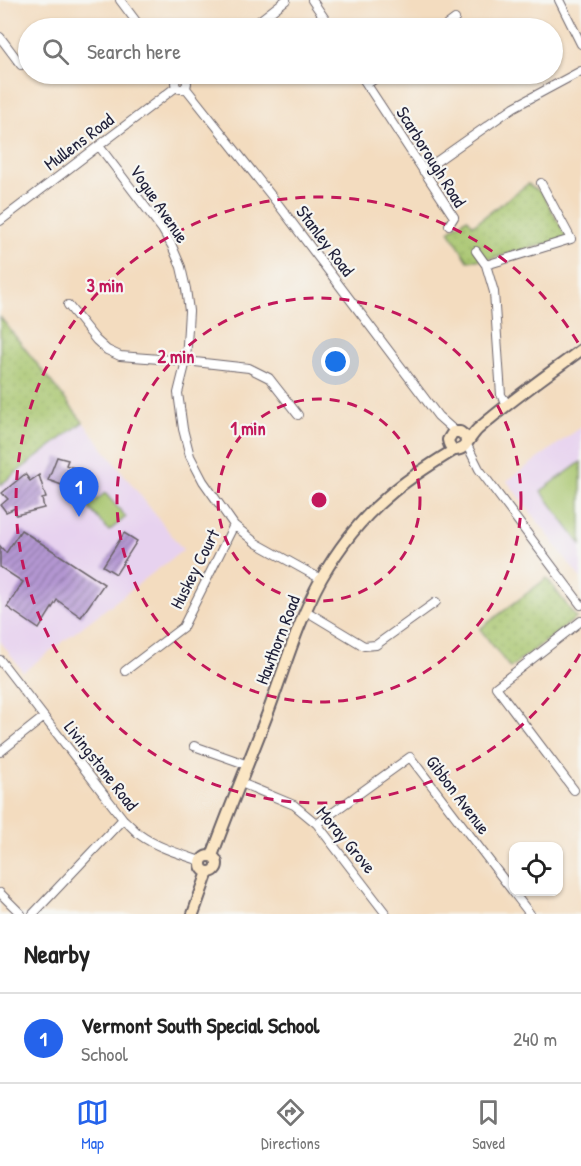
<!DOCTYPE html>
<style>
:root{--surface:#fff;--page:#f6f6f6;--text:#222;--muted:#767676;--line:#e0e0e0;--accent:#2563eb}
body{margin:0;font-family:"Patrick Hand",sans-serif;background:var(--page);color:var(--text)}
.controls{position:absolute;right:18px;bottom:18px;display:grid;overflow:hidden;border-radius:12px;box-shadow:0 2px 4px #0004}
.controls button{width:54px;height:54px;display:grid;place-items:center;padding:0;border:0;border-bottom:2px solid var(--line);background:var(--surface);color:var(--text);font:30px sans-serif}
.you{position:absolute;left:336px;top:362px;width:21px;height:21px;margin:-15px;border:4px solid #fff;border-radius:50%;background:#1a73e8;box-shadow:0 0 0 9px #1a73e833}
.badge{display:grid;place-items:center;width:39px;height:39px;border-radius:50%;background:var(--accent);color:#fff;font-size:20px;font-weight:700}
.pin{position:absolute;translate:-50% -50px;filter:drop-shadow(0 2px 3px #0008)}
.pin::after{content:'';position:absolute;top:32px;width:21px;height:18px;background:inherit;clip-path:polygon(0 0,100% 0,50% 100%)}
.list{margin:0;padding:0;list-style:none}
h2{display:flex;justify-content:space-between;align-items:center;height:78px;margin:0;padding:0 24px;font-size:26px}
h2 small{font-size:20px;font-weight:400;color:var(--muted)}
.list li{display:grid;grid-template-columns:39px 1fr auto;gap:18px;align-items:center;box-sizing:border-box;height:90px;padding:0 24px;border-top:2px solid var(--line)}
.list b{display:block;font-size:22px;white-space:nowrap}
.list p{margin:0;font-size:20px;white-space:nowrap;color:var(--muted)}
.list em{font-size:20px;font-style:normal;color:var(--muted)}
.icon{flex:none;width:33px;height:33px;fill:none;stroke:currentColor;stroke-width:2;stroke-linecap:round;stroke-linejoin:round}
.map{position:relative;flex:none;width:581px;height:914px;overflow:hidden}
.search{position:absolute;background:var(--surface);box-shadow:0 2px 4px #0004;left:18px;right:18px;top:18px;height:66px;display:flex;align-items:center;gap:15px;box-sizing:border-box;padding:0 21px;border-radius:33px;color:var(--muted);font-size:22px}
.sheet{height:168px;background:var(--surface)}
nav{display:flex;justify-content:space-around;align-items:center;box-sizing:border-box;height:84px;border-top:2px solid var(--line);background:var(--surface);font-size:16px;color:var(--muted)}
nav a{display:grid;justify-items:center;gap:3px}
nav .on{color:var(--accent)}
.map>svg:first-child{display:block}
.built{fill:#e7d2ef}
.grass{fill:#a7c56d;stroke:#647454;stroke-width:1.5}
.park{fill:url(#park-dots);stroke:#647454;stroke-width:1.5}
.building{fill:url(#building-hatch)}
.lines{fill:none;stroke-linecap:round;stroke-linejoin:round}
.minor-casing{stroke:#6b6369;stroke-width:10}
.secondary-casing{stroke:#6b6369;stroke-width:14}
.minor{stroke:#fff;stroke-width:8}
.secondary{stroke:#fbe6c4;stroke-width:10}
.ring{fill:none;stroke:#c2185b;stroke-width:3;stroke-dasharray:10 8}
.labels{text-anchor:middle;stroke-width:4.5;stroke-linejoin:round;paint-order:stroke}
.street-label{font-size:18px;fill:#22223b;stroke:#f6f6f2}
.centre{fill:#c2185b;stroke:#f6f6f2;stroke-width:3}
.ring-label{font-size:18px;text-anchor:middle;font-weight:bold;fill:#c2185b;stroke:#f6f6f2;stroke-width:4.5;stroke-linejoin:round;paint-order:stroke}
</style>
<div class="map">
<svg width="581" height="914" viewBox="0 0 581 914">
<defs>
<pattern id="park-dots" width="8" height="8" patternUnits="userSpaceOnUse" patternTransform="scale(1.5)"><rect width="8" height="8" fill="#a7c56d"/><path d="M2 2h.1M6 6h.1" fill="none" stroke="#8fa95f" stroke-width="1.8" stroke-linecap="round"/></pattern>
<pattern id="building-hatch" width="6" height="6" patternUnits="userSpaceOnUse" patternTransform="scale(1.5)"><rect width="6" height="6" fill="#b497d2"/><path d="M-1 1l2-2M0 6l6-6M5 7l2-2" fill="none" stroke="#927bac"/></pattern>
</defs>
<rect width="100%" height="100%" fill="#f6f6f2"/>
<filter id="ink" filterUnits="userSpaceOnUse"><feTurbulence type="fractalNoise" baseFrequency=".0167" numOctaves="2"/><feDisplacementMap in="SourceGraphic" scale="12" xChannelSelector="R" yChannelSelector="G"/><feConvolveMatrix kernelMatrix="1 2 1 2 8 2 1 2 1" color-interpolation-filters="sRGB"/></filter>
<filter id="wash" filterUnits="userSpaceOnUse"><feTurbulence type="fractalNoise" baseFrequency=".008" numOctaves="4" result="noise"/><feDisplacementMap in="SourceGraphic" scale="24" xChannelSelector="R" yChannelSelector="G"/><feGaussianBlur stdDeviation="1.35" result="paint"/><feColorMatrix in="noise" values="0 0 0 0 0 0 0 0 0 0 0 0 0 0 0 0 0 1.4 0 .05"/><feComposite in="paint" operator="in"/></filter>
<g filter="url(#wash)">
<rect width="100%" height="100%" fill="#f3dcbf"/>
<path class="built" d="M 83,422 L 183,550 L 23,672 L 0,641 L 0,485 Z
M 581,427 L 581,579 L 507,481 Z"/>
<path class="grass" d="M 581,462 L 581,545 L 541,491 Z
M 105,493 L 126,517 L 109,531 L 88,507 Z"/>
<path class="park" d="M 528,184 L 542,193 L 567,238 L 493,258 L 468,261 L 449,231 L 467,218 L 473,225 Z
M 0,317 L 83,422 L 0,485 Z
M 547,578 L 576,618 L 510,668 L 480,629 Z"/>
<g id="blocks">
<path class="building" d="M 57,457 L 68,460 L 66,465 L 77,469 L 70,488 L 48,480 Z
M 25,474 L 30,481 L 39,475 L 46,498 L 42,499 L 44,508 L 16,515 L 15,508 L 6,512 L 1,505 L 8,499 L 2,493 Z
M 21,530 L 104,584 L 81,617 L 57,600 L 39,629 L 7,607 L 23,582 L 0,567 L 0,546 L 6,553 Z
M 124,533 L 137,541 L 116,574 L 103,566 Z"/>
</g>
</g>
<g filter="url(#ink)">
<use href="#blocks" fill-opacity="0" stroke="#6b6369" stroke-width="1.5"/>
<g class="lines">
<g class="minor-casing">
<path id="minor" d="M 120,0 L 141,28
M 312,0 L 331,28
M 559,0 L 581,44
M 250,28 L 286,0
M 443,28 L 455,19
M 0,37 L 21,65
M 360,74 L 454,217 L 449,225
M175 83a6 6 0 1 1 12 0a6 6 0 1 1-12 0Z
M 367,84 L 382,74
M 185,87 L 278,204 L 438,416 L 456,432
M 99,146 L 162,229 L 172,246 L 181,267 L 186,289 L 189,311 L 186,361 L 178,393 L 183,429 L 190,456 L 203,481 L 234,525 L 256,543 L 321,579
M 423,171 L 514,107 L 581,71
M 0,221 L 176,87
M 476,251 L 486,265 L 494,292 L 501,395 L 508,405
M 486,265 L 571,239 L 541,183
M 68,305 L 96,340 L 107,350 L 120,356 L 186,361 L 249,368 L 269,378 L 298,415
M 466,443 L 479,469 L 581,605
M 306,611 L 364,646 L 376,645 L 436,602
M 0,660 L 123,819 C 129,824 134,830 140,835 C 156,847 183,855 201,861
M 125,671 L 183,627 L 234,525
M 194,746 L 248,765
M 0,752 L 44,717
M 241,783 L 294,805 L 317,824 L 386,914
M 574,790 L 496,687 L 581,621
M 317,824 L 410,757 L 530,914
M 0,893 L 21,914
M 33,914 L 123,819"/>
</g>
<g class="secondary-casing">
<path id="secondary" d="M 466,442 L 465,436 L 460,432 L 453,432 L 448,440 C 449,446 453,452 460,449 C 465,448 473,433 478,429 C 511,400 546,376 581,350
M201 864a8 8 0 1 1 16 0a8 8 0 1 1-16 0Z
M 212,856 C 229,809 249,762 267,715 C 284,670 298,621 321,579 C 338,549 361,519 387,497 C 407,479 431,464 454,450
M 193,914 L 208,872"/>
</g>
<use href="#minor" class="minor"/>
<use href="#secondary" class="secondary"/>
</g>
</g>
<g class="ring">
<circle cx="319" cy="500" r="101"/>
<circle cx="319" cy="500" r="202"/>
<path d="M580 654A303 303 0 1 1 580 346"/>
</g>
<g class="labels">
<g class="street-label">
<text transform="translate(79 142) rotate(-37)" y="6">Mullens Road</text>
<text transform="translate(431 157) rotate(58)" y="6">Scarborough Road</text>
<text transform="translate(159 204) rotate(56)" y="6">Vogue Avenue</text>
<text transform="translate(325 241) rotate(53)" y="6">Stanley Road</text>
<text transform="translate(195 569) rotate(-63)" y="6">Huskey Court</text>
<text transform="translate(278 640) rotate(-69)" y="6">Hawthorn Road</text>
<text transform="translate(101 766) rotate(52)" y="6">Livingstone Road</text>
<text transform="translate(458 795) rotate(53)" y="6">Gibbon Avenue</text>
<text transform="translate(346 840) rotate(50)" y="6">Moray Grove</text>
</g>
</g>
<circle cx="319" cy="500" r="9" class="centre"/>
<g class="ring-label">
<text x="105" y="292">3 min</text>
<text x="176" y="363">2 min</text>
<text x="248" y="435">1 min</text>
</g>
</svg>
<div class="controls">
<button><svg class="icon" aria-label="locate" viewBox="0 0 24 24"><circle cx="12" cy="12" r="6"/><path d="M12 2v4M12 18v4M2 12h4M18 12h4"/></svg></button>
</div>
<div class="you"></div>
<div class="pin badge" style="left:79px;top:517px">1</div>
<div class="search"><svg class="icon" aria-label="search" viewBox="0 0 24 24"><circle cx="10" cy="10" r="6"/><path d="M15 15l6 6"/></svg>Search here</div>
</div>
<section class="sheet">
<h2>Nearby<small></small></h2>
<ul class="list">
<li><span class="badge">1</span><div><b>Vermont South Special School</b><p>School</p></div><em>240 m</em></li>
</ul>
</section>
<nav>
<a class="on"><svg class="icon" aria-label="map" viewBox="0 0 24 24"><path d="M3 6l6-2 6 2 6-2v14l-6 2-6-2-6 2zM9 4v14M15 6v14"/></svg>Map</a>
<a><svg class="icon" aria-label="directions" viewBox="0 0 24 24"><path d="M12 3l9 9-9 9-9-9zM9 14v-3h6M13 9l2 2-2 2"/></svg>Directions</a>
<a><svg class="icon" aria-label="saved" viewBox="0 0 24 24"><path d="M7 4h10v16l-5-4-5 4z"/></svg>Saved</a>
</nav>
